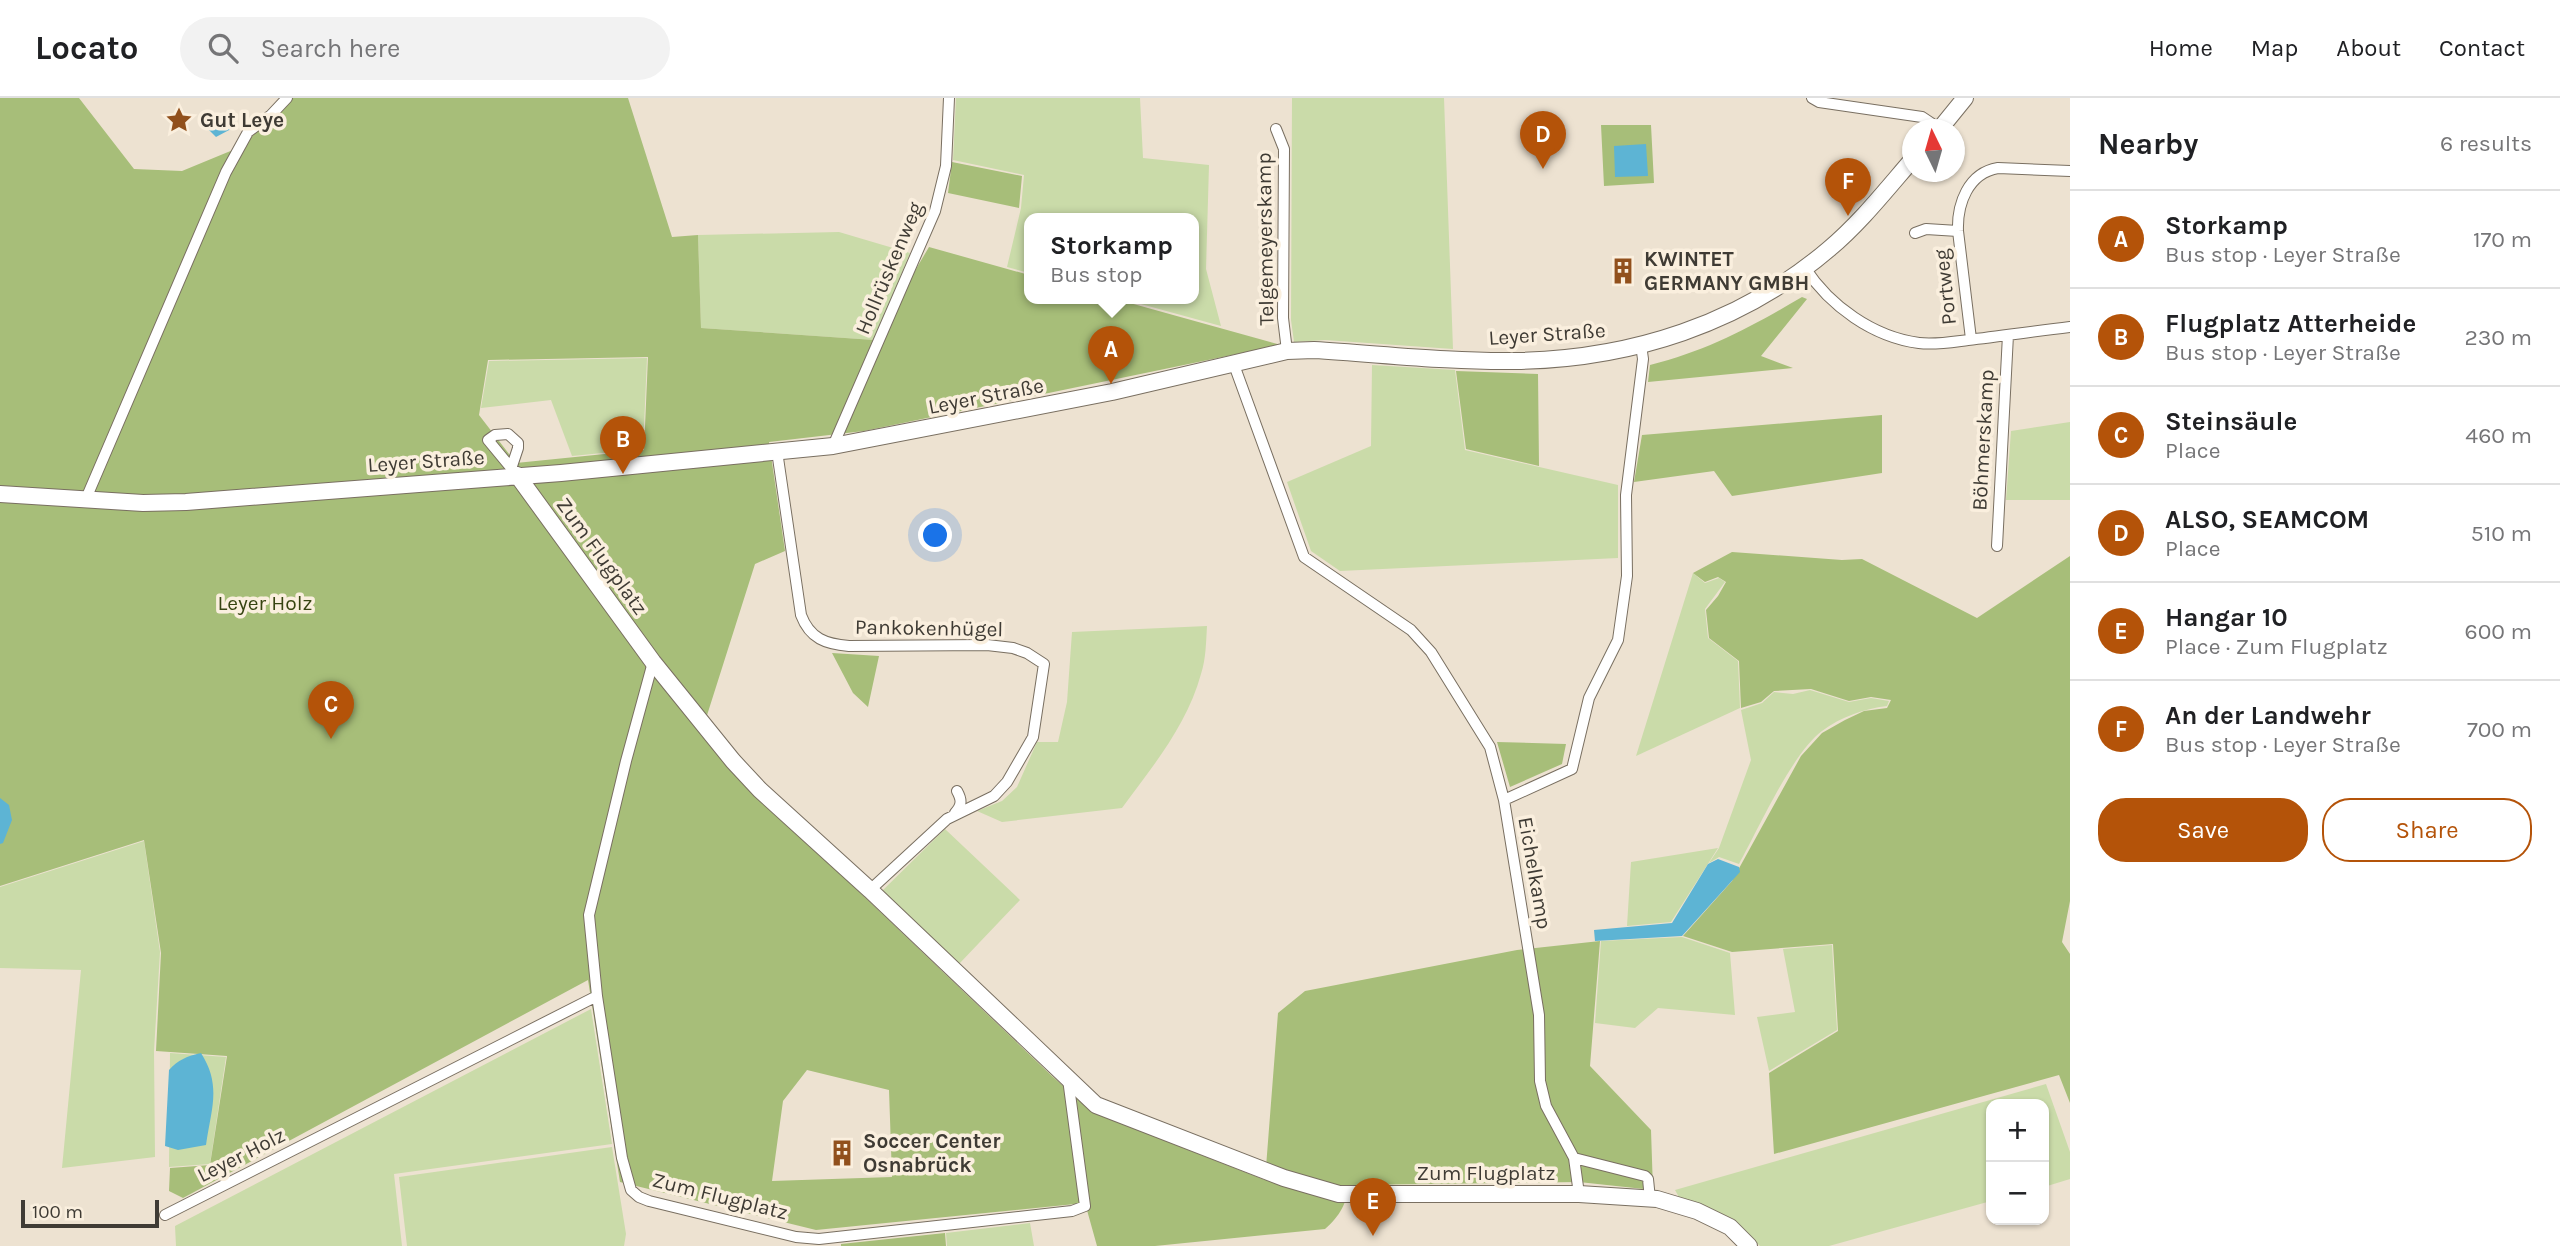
<!DOCTYPE html>
<meta charset="utf-8">
<style>
:root{--surface:#fff;--page:#f2f2f2;--text:#202124;--muted:#757577;--line:#e0e0e0;--accent:#b45309}
body{margin:0;font-family:Karla,sans-serif;background:var(--page);color:var(--text)}
.controls{position:absolute;right:21px;bottom:21px;display:grid;overflow:hidden;border-radius:14px;box-shadow:0 2px 5px #0004}
.controls button{width:63px;height:63px;display:grid;place-items:center;padding:0;border:0;border-bottom:2px solid var(--line);background:var(--surface);color:var(--text);font:35px sans-serif}
.compass{position:absolute;left:1902px;top:21px;width:63px;height:63px;border-radius:50%;background:var(--surface);box-shadow:0 2px 5px #0004;rotate:355deg}
.scale{position:absolute;left:21px;bottom:18px;width:138px;box-sizing:border-box;padding-left:7px;border:4px solid #3f3b34;border-top:0;font-size:19px;line-height:24px;white-space:nowrap;color:#3f3b34;-webkit-text-stroke:5px #faefde;paint-order:stroke}
.you{position:absolute;left:936px;top:438px;width:24px;height:24px;margin:-18px;border:5px solid #fff;border-radius:50%;background:#1a73e8;box-shadow:0 0 0 10px #1a73e833}
.badge{display:grid;place-items:center;width:46px;height:46px;border-radius:50%;background:var(--accent);color:#fff;font-size:23px;font-weight:700}
.pin{position:absolute;translate:-50% -58px;filter:drop-shadow(0 2px 4px #0008)}
.pin::after{content:'';position:absolute;top:37px;width:24px;height:21px;background:inherit;clip-path:polygon(0 0,100% 0,50% 100%)}
.popup{position:absolute;left:1024px;top:115px;width:175px;height:91px;box-sizing:border-box;display:grid;place-content:center;border-radius:14px;background:var(--surface);filter:drop-shadow(0 2px 5px #0005);font-size:23px;white-space:nowrap;color:var(--muted)}
.popup b{font-size:26px;color:var(--text)}
.popup::after{content:'';position:absolute;left:50%;top:100%;margin-left:-14px;border:14px solid transparent;border-top-color:var(--surface)}
.list{margin:0;padding:0;list-style:none}
h2{display:flex;justify-content:space-between;align-items:center;height:91px;margin:0;padding:0 28px;font-size:30px}
h2 small{font-size:23px;font-weight:400;color:var(--muted)}
.list li{display:grid;grid-template-columns:46px 1fr auto;gap:21px;align-items:center;box-sizing:border-box;height:98px;padding:0 28px;border-top:2px solid var(--line)}
.list b{display:block;font-size:26px;white-space:nowrap}
.list p{margin:0;font-size:23px;white-space:nowrap;color:var(--muted)}
.list em{font-size:23px;font-style:normal;color:var(--muted)}
.actions{display:flex;gap:14px;padding:21px 28px}
.actions a{flex:1;padding:16px 0;border:2px solid var(--accent);border-radius:28px;text-align:center;font-size:24px;color:var(--accent)}
.actions .main{background:var(--accent);color:#fff}
.icon{flex:none;width:38px;height:38px;fill:none;stroke:currentColor;stroke-width:2;stroke-linecap:round;stroke-linejoin:round}
.map{position:relative;flex:none;width:2070px;height:1148px;overflow:hidden}
header{display:flex;align-items:center;gap:42px;box-sizing:border-box;height:98px;padding:0 35px;background:var(--surface);border-bottom:2px solid var(--line)}
header strong{font-size:33px}
nav{display:flex;gap:38px;margin-inline-start:auto;font-size:24px}
.search{width:490px;height:63px;background:var(--page);display:flex;align-items:center;gap:18px;box-sizing:border-box;padding:0 24px;border-radius:38px;color:var(--muted);font-size:26px}
main{display:flex}
aside{flex:1;background:var(--surface)}
.map>svg:first-child{display:block}
.green{fill:#cadba9}
.forest{fill:#a7be79;fill-rule:evenodd}
.water{fill:#5db4d4}
.lines{fill:none;stroke-linecap:round;stroke-linejoin:round}
.street-casing{stroke:#796f61;stroke-width:12}
.secondary-casing{stroke:#796f61;stroke-width:18}
.street{stroke:#fff;stroke-width:10}
.secondary{stroke:#fff;stroke-width:16}
.labels{text-anchor:middle;stroke-width:7;stroke-linejoin:round;paint-order:stroke}
.poi-label{font-size:21px;font-weight:bold;fill:#3f3b34;stroke:#faefde;text-anchor:start}
.street-label{font-size:21px;fill:#3f3b34;stroke:#faefde}
.park-label{font-size:21px;fill:#364411;stroke:#faefde}
</style>
<header>
<strong>Locato</strong>
<div class="search"><svg class="icon" aria-label="search" viewBox="0 0 24 24"><circle cx="10" cy="10" r="6"/><path d="M15 15l6 6"/></svg>Search here</div>
<nav><a>Home</a><a>Map</a><a>About</a><a>Contact</a></nav>
</header>
<main>
<div class="map">
<svg width="2070" height="1148" viewBox="0 0 2070 1148">
<rect width="100%" height="100%" fill="#ede2d1"/>
<path class="green" d="M 956,0 L 1140,0 L 1143,60 L 1209,67 L 1206,171 L 1221,228 L 1119,200 L 1193,200 L 1193,120 L 1029,120 L 1029,175 L 1007,169 L 1021,110 L 1024,77 L 953,62 Z
M 1292,0 L 1444,0 L 1453,251 L 1325,242 L 1294,244 L 1291,222 Z
M 839,134 L 910,155 L 874,242 L 701,230 L 698,137 Z
M 647,260 L 643,351 L 572,358 L 551,302 L 481,310 L 489,263 Z
M 1372,267 L 1455,272 L 1465,352 L 1618,387 L 1618,460 L 1340,473 L 1311,453 L 1287,384 L 1371,348 Z
M 2070,324 L 2070,402 L 2006,402 L 2011,333 Z
M 1693,475 L 1705,485 L 1719,480 L 1725,484 L 1705,511 L 1708,540 L 1738,563 L 1740,610 L 1636,658 Z
M 1207,528 C 1206,544 1206,561 1201,576 C 1187,627 1153,668 1122,710 L 1002,724 L 977,713 L 1002,703 L 1017,689 L 1037,644 L 1058,644 L 1067,604 L 1072,534 Z
M 1810,592 L 1849,604 L 1871,600 L 1889,603 L 1887,608 C 1863,611 1841,619 1822,633 C 1792,655 1758,732 1739,766 L 1719,759 L 1709,765 L 1719,750 L 1751,662 L 1741,612 L 1762,605 L 1774,594 L 1793,596 Z
M 945,731 L 1020,802 L 959,866 L 882,793 Z
M 144,743 L 160,854 L 154,953 L 155,1059 L 62,1070 L 81,872 L 0,870 L 0,789 Z
M 1718,750 L 1671,824 L 1627,828 L 1631,764 Z
M 1682,839 L 1730,855 L 1735,917 L 1658,910 L 1635,930 L 1595,925 L 1601,843 Z
M 1832,847 L 1837,932 L 1769,973 L 1757,919 L 1795,914 L 1783,851 Z
M 591,911 L 612,1046 L 394,1076 L 402,1148 L 176,1148 L 175,1128 Z
M 170,955 L 226,959 L 210,1066 L 169,1069 Z
M 2046,986 L 2070,1054 L 2070,1081 L 2044,1089 L 2044,1006 L 1991,1006 L 1991,1103 L 1829,1148 L 1760,1148 L 1735,1124 L 1680,1101 L 1675,1092 Z
M 612,1049 L 626,1136 L 624,1148 L 407,1148 L 399,1079 Z
M 1030,1125 L 1034,1148 L 947,1148 L 946,1135 Z"/>
<path class="forest" d="M 0,0 L 79,0 L 134,71 L 182,73 L 245,47 L 285,0 L 628,0 L 672,139 L 698,137 L 701,230 L 874,242 L 929,149 L 1029,177 L 1029,200 L 1112,200 L 1281,247 L 864,333 L 769,344 L 785,453 L 755,466 L 702,633 L 740,680 L 1053,979 L 1094,1015 L 1265,1082 L 1278,915 L 1305,893 L 1517,852 L 1600,843 L 1590,968 L 1651,1032 L 1653,1092 L 1579,1084 L 1350,1087 C 1345,1107 1341,1117 1325,1131 L 1155,1148 L 1097,1148 L 1085,1105 L 816,1132 L 620,1084 L 588,882 L 183,1100 L 169,1093 L 170,1070 L 210,1067 L 227,958 L 156,953 L 161,855 L 144,742 L 0,788 ZM 648,259 L 644,352 L 516,365 L 479,317 L 488,262 ZM 807,972 L 889,992 L 892,1079 L 772,1083 L 783,1003 Z
M 1601,27 L 1651,27 L 1654,85 L 1604,88 Z
M 952,64 L 1022,78 L 1019,110 L 948,95 Z
M 1802,199 L 1807,201 L 1761,258 L 1793,270 L 1648,284 L 1650,267 C 1709,252 1751,229 1802,199 Z
M 1456,273 L 1538,276 L 1539,368 L 1466,351 Z
M 1882,317 L 1882,375 L 1732,398 L 1714,373 L 1634,384 L 1642,337 Z
M 1732,454 L 1842,462 L 1862,461 L 1977,520 L 2070,458 L 2070,803 L 2062,844 L 2070,856 L 2070,1005 L 2059,977 L 1774,1056 L 1769,975 L 1838,933 L 1833,846 L 1732,854 L 1683,838 L 1732,783 L 1801,658 L 1822,635 L 1845,622 L 1864,613 L 1887,610 L 1891,602 L 1871,599 L 1849,603 L 1811,591 L 1774,593 L 1761,604 L 1741,610 L 1739,563 L 1709,540 L 1706,512 L 1718,498 L 1726,484 L 1718,479 L 1705,484 L 1693,475 Z
M 832,555 L 879,558 L 868,609 L 853,595 Z
M 1497,644 L 1566,646 L 1562,666 L 1510,689 Z
M 945,1135 L 946,1148 L 841,1148 L 841,1146 Z"/>
<path class="water" d="M 223,18 L 227,21 L 234,19 L 236,24 L 231,31 L 216,39 L 208,31 Z
M 1646,46 L 1648,78 L 1615,79 L 1614,48 Z
M 0,700 L 9,707 L 12,722 L 3,745 L 0,746 Z
M 1718,761 L 1739,769 L 1740,774 L 1682,838 L 1595,843 L 1594,832 L 1672,825 L 1708,766 Z
M 201,955 C 222,988 211,1011 206,1047 L 178,1052 L 165,1048 L 169,972 C 178,962 187,958 201,955 Z"/>
<g class="lines">
<g class="street-casing">
<path id="street" d="M 1812,0 L 1819,4 L 1922,19 L 1940,31
M 1276,31 L 1284,51 L 1283,220 L 1287,253
M 1915,135 L 1926,131 L 1958,133
M 1805,170 C 1830,208 1873,239 1919,245 C 1935,247 1952,244 1968,242 C 2002,238 2036,233 2070,229
M 1971,241 L 1958,133 C 1957,106 1968,75 1998,70 L 2070,73
M 1233,264 L 1304,459 L 1411,532 L 1431,554 L 1490,649 L 1504,702 L 1539,917 L 1540,983 L 1546,1008 L 1574,1060 L 1579,1096
M 833,348 L 935,113 L 946,68 L 949,0
M 777,353 L 801,517 C 810,541 826,546 849,548 L 987,547 L 1013,550 L 1027,555 L 1044,566 L 1033,639 L 1007,684 L 994,698 L 947,721 L 870,792
M 511,371 L 518,350 L 518,345 L 508,336 L 495,337 L 488,342 L 517,377
M 88,396 L 226,74 L 248,34 L 271,17 L 287,0
M 1997,448 L 2008,237
M 653,564 L 626,663 L 589,817 L 597,898 L 622,1060 L 631,1092 L 639,1099 L 649,1103 L 796,1139 L 819,1141 L 1072,1113 L 1085,1108 L 1068,981
M 1504,702 L 1572,671 L 1589,600 L 1618,542 L 1627,478 L 1626,397 L 1643,261 L 1641,247
M 955,715 C 962,707 962,702 957,693
M 1574,1060 L 1645,1078 L 1648,1081 L 1650,1101
M 165,1117 L 597,898"/>
</g>
<g class="secondary-casing">
<path id="secondary" d="M 1939,32 L 1965,0
M 517,377 L 653,564 L 733,663 L 760,692 L 870,792 L 1096,1007 L 1284,1080 L 1339,1096 L 1579,1096 L 1657,1101 L 1697,1113 L 1730,1129 L 1749,1148
M 0,396 L 143,405 L 186,404 L 561,375 L 833,348 L 1112,294 L 1287,253 L 1314,252 C 1381,256 1449,264 1516,263 C 1631,261 1741,226 1829,151 C 1860,125 1886,92 1912,62"/>
</g>
<use href="#street" class="street"/>
<use href="#secondary" class="secondary"/>
</g>
<defs>
<g id="sight-bare" transform="scale(2.1)"><path d="M0-6L1.8-2.2L6-1.7L2.9 1.2L3.7 5.4L0 3.3L-3.7 5.4L-2.9 1.2L-6-1.7L-1.8-2.2Z" fill="#91501c" stroke="#faefde" stroke-width="2.5" paint-order="stroke"/></g>
<g id="building-bare" transform="scale(2.1)"><path d="M-4-6H4V6H1V3H-1V6H-4ZM-2.5-4.3h1.7v1.8h-1.7ZM.8-4.3h1.7v1.8H.8ZM-2.5-1h1.7V.8h-1.7ZM.8-1h1.7V.8H.8Z" fill="#91501c" stroke="#faefde" stroke-width="2.5" paint-order="stroke"/></g>
</defs>
<g fill-rule="evenodd">
<use href="#sight-bare" x="179" y="22"/>
<use href="#building-bare" x="1623" y="173"/>
<use href="#building-bare" x="842" y="1055"/>
</g>
<g class="labels">
<g class="poi-label">
<text x="200" y="29">Gut Leye</text>
<text x="1644" y="168">KWINTET<tspan x="1644" dy="24">GERMANY GMBH</tspan></text>
<text x="863" y="1050">Soccer Center<tspan x="863" dy="24">Osnabrück</tspan></text>
</g>
<g class="street-label">
<text transform="translate(1265 141) rotate(-91)" y="7">Telgemeyerskamp</text>
<text transform="translate(889 170) rotate(-67)" y="7">Hollrüskenweg</text>
<text transform="translate(1945 189) rotate(-96)" y="7">Portweg</text>
<text transform="translate(1547 236) rotate(-4)" y="7">Leyer Straße</text>
<text transform="translate(986 298) rotate(-11)" y="7">Leyer Straße</text>
<text transform="translate(1983 342) rotate(-87)" y="7">Böhmerskamp</text>
<text transform="translate(426 363) rotate(-4)" y="7">Leyer Straße</text>
<text transform="translate(602 458) rotate(54)" y="7">Zum Flugplatz</text>
<text transform="translate(929 530) rotate(1)" y="7">Pankokenhügel</text>
<text transform="translate(1535 775) rotate(80)" y="7">Eichelkamp</text>
<text transform="translate(241 1057) rotate(-27)" y="7">Leyer Holz</text>
<text x="1486" y="1082">Zum Flugplatz</text>
<text transform="translate(720 1098) rotate(14)" y="7">Zum Flugplatz</text>
</g>
<g class="park-label">
<text x="265" y="512">Leyer Holz</text>
</g>
</g>
</svg>
<div class="controls">
<button>+</button>
<button>−</button>
</div>
<svg class="compass" viewBox="-18 -18 36 36"><path d="M0-13l5 13h-10z" fill="#e53935"/><path d="M0 13l5-13h-10z" fill="#757577"/></svg>
<div class="scale">100 m</div>
<div class="you"></div>
<div class="pin badge" style="left:1111px;top:286px">A</div>
<div class="popup"><b>Storkamp</b>Bus stop</div>
<div class="pin badge" style="left:623px;top:376px">B</div>
<div class="pin badge" style="left:331px;top:641px">C</div>
<div class="pin badge" style="left:1543px;top:71px">D</div>
<div class="pin badge" style="left:1373px;top:1138px">E</div>
<div class="pin badge" style="left:1848px;top:118px">F</div>
</div>
<aside>
<h2>Nearby<small>6 results</small></h2>
<ul class="list">
<li><span class="badge">A</span><div><b>Storkamp</b><p>Bus stop · Leyer Straße</p></div><em>170 m</em></li>
<li><span class="badge">B</span><div><b>Flugplatz Atterheide</b><p>Bus stop · Leyer Straße</p></div><em>230 m</em></li>
<li><span class="badge">C</span><div><b>Steinsäule</b><p>Place</p></div><em>460 m</em></li>
<li><span class="badge">D</span><div><b>ALSO, SEAMCOM</b><p>Place</p></div><em>510 m</em></li>
<li><span class="badge">E</span><div><b>Hangar 10</b><p>Place · Zum Flugplatz</p></div><em>600 m</em></li>
<li><span class="badge">F</span><div><b>An der Landwehr</b><p>Bus stop · Leyer Straße</p></div><em>700 m</em></li>
</ul>
<div class="actions"><a class="main">Save</a><a>Share</a></div>
</aside>
</main>
